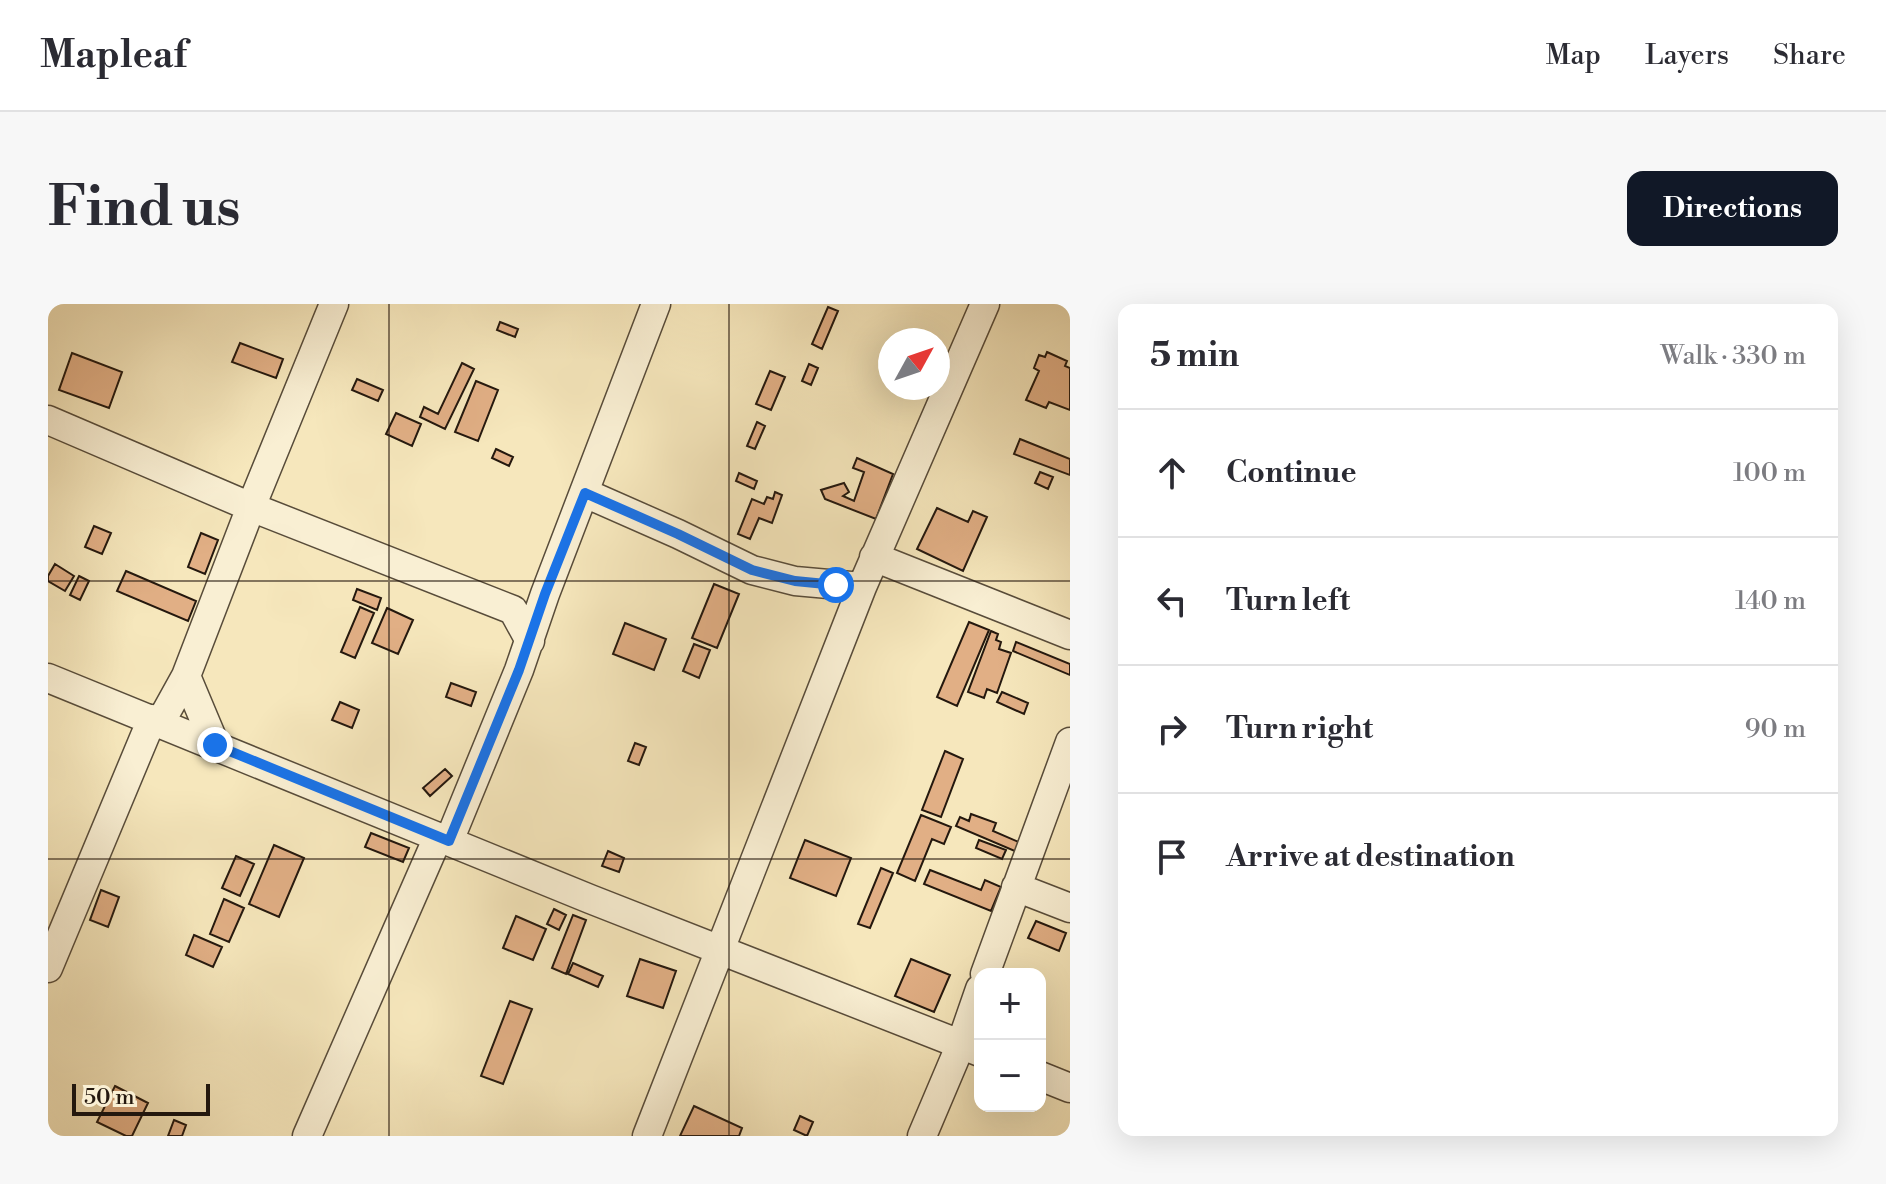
<!DOCTYPE html>
<meta charset="utf-8">
<style>
:root{--surface:#fff;--page:#f7f7f7;--text:#2b2b33;--muted:#7c7c81;--line:#e1e1e2;--accent:#111827}
body{margin:0;font-family:"Libre Bodoni",serif;background:var(--page);color:var(--text)}
.controls{position:absolute;right:24px;bottom:24px;display:grid;overflow:hidden;border-radius:16px;box-shadow:0 8px 32px #0002}
.controls button{width:72px;height:72px;display:grid;place-items:center;padding:0;border:0;border-bottom:2px solid var(--line);background:var(--surface);color:var(--text);font:40px sans-serif}
.compass{position:absolute;left:830px;top:24px;width:72px;height:72px;border-radius:50%;background:var(--surface);box-shadow:0 8px 32px #0002;rotate:50deg}
.scale{position:absolute;left:24px;bottom:20px;width:138px;box-sizing:border-box;padding-left:8px;border:4px solid #24180e;border-top:0;font-size:22px;line-height:28px;white-space:nowrap;color:#24180e;-webkit-text-stroke:6px #f9efd3;paint-order:stroke}
.stop{position:absolute;width:24px;height:24px;margin:-18px;border:6px solid #1a73e8;border-radius:50%;background:#fff}
.stop.end{background:#1a73e8;border-color:#fff;box-shadow:0 2px 8px #0008}
.list{margin:0;padding:0;list-style:none}
h2{display:flex;justify-content:space-between;align-items:center;height:104px;margin:0;padding:0 32px;font-size:34px}
h2 small{font-size:26px;font-weight:400;color:var(--muted)}
.list li{display:grid;grid-template-columns:52px 1fr auto;gap:24px;align-items:center;box-sizing:border-box;height:128px;padding:0 32px;border-top:2px solid var(--line)}
.list b{display:block;font-size:30px;white-space:nowrap}
.list em{font-size:26px;font-style:normal;color:var(--muted)}
.icon{flex:none;width:44px;height:44px;fill:none;stroke:currentColor;stroke-width:2;stroke-linecap:round;stroke-linejoin:round}
.map{position:relative;flex:none;width:1022px;height:832px;overflow:hidden;border-radius:16px}
header{display:flex;align-items:center;gap:48px;box-sizing:border-box;height:112px;padding:0 40px;background:var(--surface);border-bottom:2px solid var(--line)}
header strong{font-size:38px}
nav{display:flex;gap:44px;margin-inline-start:auto;font-size:28px}
.intro{display:flex;align-items:center;justify-content:space-between;box-sizing:border-box;height:192px;padding:0 48px}
h1{margin:0;font-size:56px}
.button{padding:20px 36px;border-radius:16px;background:var(--accent);color:#fff;font-size:28px;font-weight:700}
main{display:flex;gap:48px;padding:0 48px}
aside{flex:1;background:var(--surface);border-radius:16px;box-shadow:0 8px 32px #0002}
.map>svg:first-child{display:block}
.building{fill:#e1af85;stroke:#24180e;stroke-width:2}
.lines{fill:none;stroke-linecap:round;stroke-linejoin:round}
.minor-casing{stroke:#584c3a;stroke-width:31}
.minor{stroke:#f9efd3;stroke-width:28}
.route{stroke:#1a73e8;stroke-width:10}
.grid{fill:none;stroke:#24180e;stroke-width:2;stroke-opacity:0.55}
</style>
<header>
<strong>Mapleaf</strong>
<nav><a>Map</a><a>Layers</a><a>Share</a></nav>
</header>
<div class="intro"><h1>Find us</h1><a class="button">Directions</a></div>
<main>
<div class="map">
<svg width="1022" height="832" viewBox="0 0 1022 832">
<rect width="100%" height="100%" fill="#f6e7bc"/>
<filter id="stains"><feTurbulence type="fractalNoise" baseFrequency=".0025" numOctaves="4"/><feColorMatrix values="0 0 0 0 .2 0 0 0 0 .09 0 0 0 0 .02 0 0 0 .5 -.17"/></filter>
<radialGradient id="worn" r=".72"><stop offset=".6" stop-color="#630" stop-opacity="0"/><stop offset="1" stop-color="#630" stop-opacity=".3"/></radialGradient>
<path class="building" d="M 780,3 L 790,7 L 774,45 L 764,40 Z
M 452,18 L 470,25 L 467,33 L 449,26 Z
M 192,39 L 235,55 L 228,74 L 184,58 Z
M 999,48 L 1019,57 L 1017,62 L 1022,64 L 1022,106 L 1001,98 L 998,104 L 978,96 L 991,67 L 986,64 L 991,51 L 997,53 Z
M 24,49 L 74,68 L 61,104 L 11,86 Z
M 414,59 L 426,65 L 397,125 L 372,113 L 376,103 L 390,110 Z
M 761,60 L 770,64 L 763,81 L 754,77 Z
M 722,67 L 737,73 L 723,106 L 708,100 Z
M 309,75 L 335,86 L 330,97 L 304,86 Z
M 428,77 L 450,86 L 430,137 L 407,128 Z
M 348,109 L 373,120 L 364,142 L 338,130 Z
M 709,118 L 717,122 L 707,145 L 699,142 Z
M 972,135 L 1022,155 L 1022,171 L 966,150 Z
M 448,145 L 465,153 L 461,162 L 444,154 Z
M 809,154 L 845,170 L 828,215 L 777,195 L 773,186 L 796,179 L 801,188 L 795,192 L 806,197 L 816,168 L 805,164 Z
M 992,168 L 1005,173 L 1000,185 L 987,179 Z
M 691,169 L 709,177 L 706,185 L 688,177 Z
M 727,188 L 734,191 L 724,219 L 711,214 L 702,235 L 690,230 L 704,195 L 716,200 L 719,193 L 725,195 Z
M 889,204 L 920,218 L 925,207 L 939,213 L 915,267 L 869,245 Z
M 46,222 L 63,229 L 54,250 L 37,243 Z
M 153,229 L 170,236 L 157,270 L 140,263 Z
M 7,260 L 26,272 L 17,287 L 0,277 L 0,272 Z
M 78,267 L 148,297 L 140,317 L 69,287 Z
M 31,272 L 41,277 L 32,296 L 22,291 Z
M 666,280 L 691,290 L 669,344 L 644,334 Z
M 309,285 L 333,294 L 329,306 L 305,296 Z
M 312,303 L 326,309 L 307,354 L 293,348 Z
M 339,304 L 365,316 L 350,350 L 324,339 Z
M 921,318 L 941,326 L 909,402 L 889,393 Z
M 577,319 L 618,335 L 606,366 L 565,350 Z
M 943,327 L 950,330 L 948,336 L 953,338 L 951,345 L 963,349 L 949,389 L 939,385 L 936,394 L 920,388 Z
M 968,338 L 1022,360 L 1022,371 L 965,347 Z
M 646,340 L 662,346 L 651,374 L 635,367 Z
M 403,379 L 428,388 L 423,402 L 398,393 Z
M 954,388 L 980,399 L 976,410 L 949,398 Z
M 292,398 L 311,406 L 304,424 L 284,416 Z
M 587,439 L 598,443 L 591,461 L 580,457 Z
M 897,447 L 915,455 L 893,513 L 874,506 Z
M 397,465 L 404,472 L 382,492 L 375,484 Z
M 923,510 L 948,519 L 945,527 L 973,539 L 969,548 L 908,522 L 912,513 L 921,517 Z
M 873,511 L 903,523 L 896,540 L 884,535 L 867,577 L 849,569 Z
M 323,529 L 361,544 L 355,558 L 317,543 Z
M 757,536 L 803,554 L 788,592 L 742,574 Z
M 931,536 L 958,546 L 954,555 L 928,544 Z
M 226,541 L 256,554 L 231,613 L 201,600 Z
M 560,547 L 576,554 L 571,568 L 554,562 Z
M 188,552 L 206,560 L 192,592 L 174,584 Z
M 833,564 L 845,569 L 822,624 L 810,620 Z
M 882,566 L 933,586 L 937,576 L 953,583 L 943,607 L 876,580 Z
M 53,586 L 71,593 L 60,623 L 42,616 Z
M 176,595 L 196,604 L 181,638 L 162,630 Z
M 506,605 L 518,611 L 511,626 L 499,620 Z
M 525,611 L 538,616 L 518,670 L 504,664 Z
M 468,612 L 498,625 L 485,656 L 455,644 Z
M 988,617 L 1018,629 L 1011,647 L 980,634 Z
M 146,631 L 174,643 L 165,663 L 138,651 Z
M 592,655 L 628,667 L 615,704 L 579,692 Z
M 863,655 L 902,671 L 886,708 L 847,692 Z
M 525,659 L 555,672 L 550,683 L 520,670 Z
M 462,697 L 484,705 L 455,780 L 433,772 Z
M 67,782 L 100,799 L 84,832 L 78,832 L 49,818 Z
M 646,802 L 694,824 L 691,832 L 632,832 Z
M 752,812 L 765,818 L 759,832 L 746,826 Z
M 126,816 L 138,821 L 134,832 L 120,832 Z"/>
<g class="lines">
<g class="minor-casing">
<path id="minor" d="M 0,116 L 203,203 L 465,306 L 482,337
M 537,189 L 630,230 L 704,266 L 747,277 L 814,283
M 826,253 L 1022,331
M 138,372 L 167,441
M 0,374 L 542,595 L 932,748
M 112,419 L 138,372 L 203,203 L 286,0
M 401,537 L 471,366 L 497,290 L 608,0
M 968,583 L 1022,604
M 0,664 L 104,415
M 937,670 L 1022,438
M 992,772 L 1022,784
M 259,832 L 390,533
M 599,832 L 814,283 L 937,0
M 874,832 L 913,740 L 932,685"/>
</g>
<use href="#minor" class="minor"/>
</g>
<g class="lines">
<path class="route" d="M 167,441 L 401,537 L 471,366 L 497,290 L 537,189 L 630,230 L 704,266 L 747,277 L 788,281"/>
</g>
<path class="grid" d="M 341,0 L 341,832M 681,0 L 681,832M 0,277 L 1022,277M 0,555 L 1022,555"/>
<rect width="100%" height="100%" filter="url(#stains)"/>
<rect width="100%" height="100%" fill="url(#worn)"/>
</svg>
<div class="controls">
<button>+</button>
<button>−</button>
</div>
<svg class="compass" viewBox="-18 -18 36 36"><path d="M0-13l5 13h-10z" fill="#e53935"/><path d="M0 13l5-13h-10z" fill="#7c7c81"/></svg>
<div class="scale">50 m</div>
<div class="stop" style="left:788px;top:281px"></div>
<div class="stop end" style="left:167px;top:441px"></div>
</div>
<aside>
<h2>5 min<small>Walk · 330 m</small></h2>
<ul class="list">
<li><svg class="icon" aria-label="ahead" viewBox="0 0 24 24"><path d="M12 20V5M6 11l6-6 6 6"/></svg><div><b>Continue</b></div><em>100 m</em></li>
<li><svg class="icon" aria-label="left" viewBox="0 0 24 24"><path d="M17 20v-9H6M10 6l-5 5 5 5"/></svg><div><b>Turn left</b></div><em>140 m</em></li>
<li><svg class="icon" aria-label="right" viewBox="0 0 24 24"><path d="M7 20v-9h11M14 6l5 5-5 5"/></svg><div><b>Turn right</b></div><em>90 m</em></li>
<li><svg class="icon" aria-label="arrive" viewBox="0 0 24 24"><path d="M6 21V4h12l-3 4 3 4H6"/></svg><div><b>Arrive at destination</b></div></li>
</ul>
</aside>
</main>
